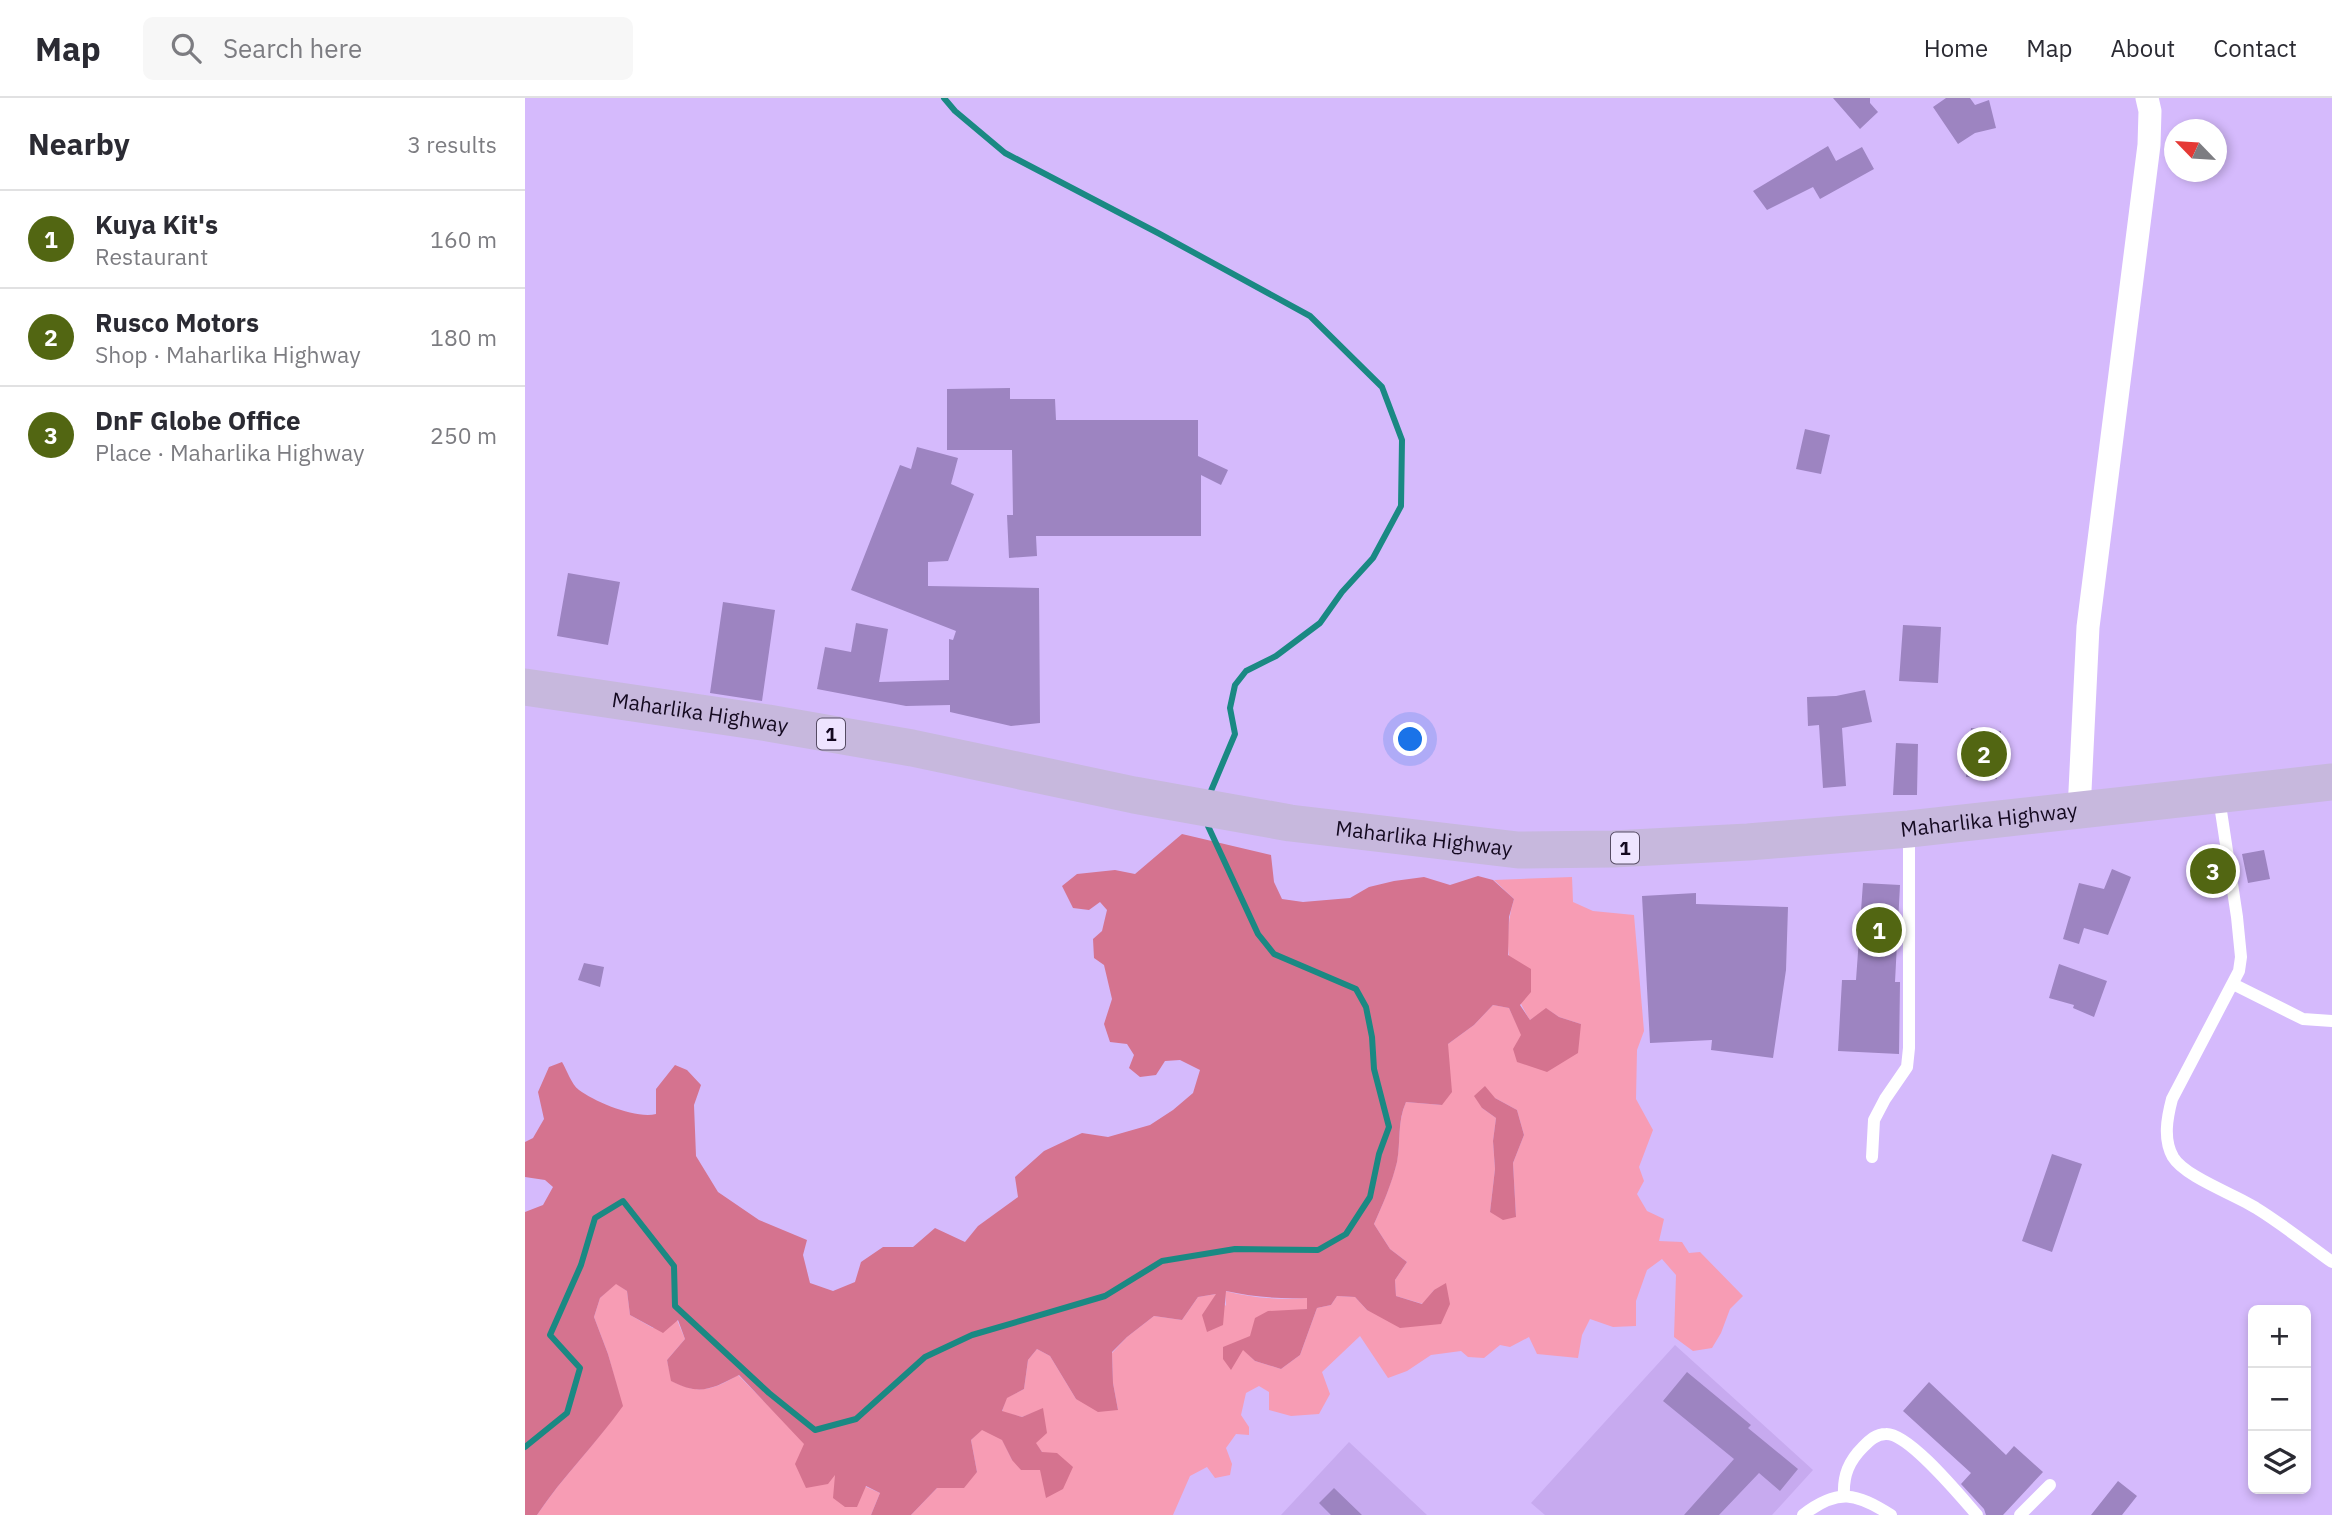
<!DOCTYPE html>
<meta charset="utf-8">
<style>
:root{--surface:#fff;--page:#f7f7f7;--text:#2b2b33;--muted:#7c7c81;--line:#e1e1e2;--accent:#526612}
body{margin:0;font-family:"IBM Plex Sans",sans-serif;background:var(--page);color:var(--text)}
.controls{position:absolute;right:21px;bottom:21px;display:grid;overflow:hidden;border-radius:10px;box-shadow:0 4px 10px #0003}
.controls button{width:63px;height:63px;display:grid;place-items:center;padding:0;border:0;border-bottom:2px solid var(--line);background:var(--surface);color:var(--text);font:35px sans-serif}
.compass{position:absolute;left:1639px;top:21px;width:63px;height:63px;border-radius:50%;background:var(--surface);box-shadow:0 4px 10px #0003;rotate:295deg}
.you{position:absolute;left:886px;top:642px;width:24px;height:24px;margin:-18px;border:5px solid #fff;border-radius:50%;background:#1a73e8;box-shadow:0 0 0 10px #1a73e833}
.badge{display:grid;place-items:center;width:46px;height:46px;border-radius:50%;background:var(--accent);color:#fff;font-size:23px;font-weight:700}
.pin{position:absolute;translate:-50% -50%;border:4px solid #fff;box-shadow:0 2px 7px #0006}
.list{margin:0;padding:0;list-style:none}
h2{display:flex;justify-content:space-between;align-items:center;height:91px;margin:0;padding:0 28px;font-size:30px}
h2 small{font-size:23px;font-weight:400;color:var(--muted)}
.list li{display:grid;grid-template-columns:46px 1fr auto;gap:21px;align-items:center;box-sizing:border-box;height:98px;padding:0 28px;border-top:2px solid var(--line)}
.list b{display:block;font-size:26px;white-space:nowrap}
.list p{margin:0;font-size:23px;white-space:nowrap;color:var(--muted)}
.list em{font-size:23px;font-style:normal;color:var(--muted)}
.icon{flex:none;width:38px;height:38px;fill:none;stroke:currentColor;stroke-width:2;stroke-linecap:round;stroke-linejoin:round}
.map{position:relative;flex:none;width:1807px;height:1417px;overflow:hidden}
header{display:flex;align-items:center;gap:42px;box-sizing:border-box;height:98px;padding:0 35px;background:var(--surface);border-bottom:2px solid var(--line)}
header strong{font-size:33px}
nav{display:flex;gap:38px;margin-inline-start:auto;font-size:24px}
.search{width:490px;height:63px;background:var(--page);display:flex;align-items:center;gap:18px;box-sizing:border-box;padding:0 24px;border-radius:10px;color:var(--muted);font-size:26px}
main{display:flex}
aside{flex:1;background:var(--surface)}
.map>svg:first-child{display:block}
.built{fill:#c7aaef}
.green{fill:#f79cb4;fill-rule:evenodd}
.forest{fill:#d5738f}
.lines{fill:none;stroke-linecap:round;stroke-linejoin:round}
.stream{stroke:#1a8983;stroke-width:6}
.building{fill:#9d84c1}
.service{stroke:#fff;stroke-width:12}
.minor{stroke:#fff;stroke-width:23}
.primary{stroke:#c7b8dd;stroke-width:37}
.labels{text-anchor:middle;stroke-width:6;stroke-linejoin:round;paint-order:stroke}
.shield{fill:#eee4ff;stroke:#554b63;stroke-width:2}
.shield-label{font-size:19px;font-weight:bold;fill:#140920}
.street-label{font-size:21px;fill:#140920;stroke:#eee4ff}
</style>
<header>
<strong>Map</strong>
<div class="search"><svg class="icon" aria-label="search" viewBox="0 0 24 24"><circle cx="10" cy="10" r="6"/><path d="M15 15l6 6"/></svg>Search here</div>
<nav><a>Home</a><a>Map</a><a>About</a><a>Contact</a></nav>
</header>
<main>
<aside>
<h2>Nearby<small>3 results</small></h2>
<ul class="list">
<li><span class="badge">1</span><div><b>Kuya Kit's</b><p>Restaurant</p></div><em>160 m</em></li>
<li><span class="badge">2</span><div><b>Rusco Motors</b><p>Shop · Maharlika Highway</p></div><em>180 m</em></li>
<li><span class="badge">3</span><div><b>DnF Globe Office</b><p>Place · Maharlika Highway</p></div><em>250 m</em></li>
</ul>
</aside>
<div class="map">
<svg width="1807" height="1417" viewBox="0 0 1807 1417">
<rect width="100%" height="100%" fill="#d5bafc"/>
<path class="built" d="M 1150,1247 L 1288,1372 L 1247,1417 L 1020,1417 L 1006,1405 Z
M 824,1344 L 902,1417 L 756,1417 Z"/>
<path class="green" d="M 1047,779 L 1048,804 L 1068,813 L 1109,817 L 1119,933 L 1112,952 L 1111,1001 L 1128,1032 L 1114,1069 L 1119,1083 L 1112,1096 L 1122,1113 L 1139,1121 L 1134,1143 L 1157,1144 L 1164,1155 L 1175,1154 L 1218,1198 L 1205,1211 L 1196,1235 L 1187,1250 L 1168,1253 L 1149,1239 L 1151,1177 L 1137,1161 L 1122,1172 L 1111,1203 L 1111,1228 L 1088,1229 L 1065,1221 L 1057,1237 L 1053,1260 L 1012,1256 L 1004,1239 L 985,1249 L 975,1247 L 959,1260 L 943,1259 L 936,1253 L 906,1257 L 882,1273 L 863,1280 L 835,1238 L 797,1274 L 805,1296 L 794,1316 L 766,1318 L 744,1312 L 744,1294 L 734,1288 L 721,1295 L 716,1317 L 724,1329 L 724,1337 L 711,1336 L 701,1350 L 707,1366 L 705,1377 L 690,1380 L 682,1369 L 665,1378 L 648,1417 L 386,1417 L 412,1390 L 452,1374 L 446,1342 L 457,1331 L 477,1341 L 487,1362 L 517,1354 L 510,1345 L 518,1311 L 497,1319 L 477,1314 L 481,1300 L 499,1291 L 503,1262 L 512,1251 L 525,1258 L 551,1301 L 593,1312 L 588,1285 L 587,1255 L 602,1239 L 629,1218 L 657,1222 L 673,1199 L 691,1196 L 701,1208 L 700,1193 C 727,1200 753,1202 782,1200 L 782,1211 C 758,1214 730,1230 718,1251 L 730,1263 L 756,1271 L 775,1257 L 792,1210 L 806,1207 L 812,1198 L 830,1199 L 842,1212 L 916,1226 L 909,1192 L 898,1206 L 871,1198 L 870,1182 L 882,1164 L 865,1151 L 849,1126 C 858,1106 867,1085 872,1063 C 876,1042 872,1025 881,1004 L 917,1007 L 923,946 L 949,927 L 968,907 L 984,910 L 997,937 L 1056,926 L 1034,919 L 1022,911 L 1005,922 C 983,889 977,839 989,801 L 969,782 ZM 970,1000 L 992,1012 L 999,1037 L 988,1065 L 991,1119 L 965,1114 L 970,1071 L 968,1043 L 971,1020 L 957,1010 Z
M 91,1185 L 102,1193 L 105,1217 L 128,1230 L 152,1222 L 160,1241 L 142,1262 L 147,1283 C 174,1297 188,1292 213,1277 L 310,1375 L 355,1395 L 346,1417 L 12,1417 C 38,1378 71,1346 97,1308 L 83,1256 L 69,1219 L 75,1200 Z"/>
<path class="forest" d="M 657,736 L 746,757 L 749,784 L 757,801 L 778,804 L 825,800 L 844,789 L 869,783 L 899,779 L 925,787 L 953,778 L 968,782 L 989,801 L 984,819 L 983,857 L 1006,871 L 1006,894 L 995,907 L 1005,922 L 1021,910 L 1034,919 L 1056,926 L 1053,955 L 1022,974 L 992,964 L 988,951 L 996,937 L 984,910 L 968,907 L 949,927 L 923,946 L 927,994 L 917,1007 L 881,1004 C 872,1024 876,1043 872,1064 C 867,1085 858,1106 849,1126 L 865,1151 L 882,1164 L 870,1182 L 871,1198 L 897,1206 L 909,1192 L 921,1185 L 925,1206 L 916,1226 L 875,1230 L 842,1212 L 830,1199 L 812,1198 L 806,1207 L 792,1210 L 775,1257 L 756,1271 L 730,1263 L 718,1252 L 706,1272 L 698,1261 L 698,1249 L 725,1238 L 730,1220 L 743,1213 L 782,1211 L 782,1200 C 754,1201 728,1199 701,1193 L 698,1227 L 682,1234 L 677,1217 L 691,1196 L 673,1199 L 657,1222 L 629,1218 L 602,1239 L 587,1254 L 588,1285 L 593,1312 L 573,1314 L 551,1301 L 525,1258 L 512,1251 L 503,1262 L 499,1291 L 482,1300 L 477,1313 L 497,1319 L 518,1310 L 522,1335 L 511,1345 L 517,1354 L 532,1355 L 548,1369 L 538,1391 L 521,1400 L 515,1372 L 496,1372 L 487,1362 L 477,1342 L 457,1332 L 446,1342 L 452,1374 L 439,1390 L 412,1390 L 386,1417 L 346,1417 L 355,1395 L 341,1388 L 332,1409 L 320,1409 L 308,1400 L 310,1377 L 303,1386 L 281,1390 L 270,1366 L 279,1346 L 214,1277 C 187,1291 175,1298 146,1283 L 142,1262 L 160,1241 L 153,1222 L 138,1235 L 105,1217 L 102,1193 L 91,1186 L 75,1200 L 69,1219 L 83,1256 L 98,1308 C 71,1346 38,1378 12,1417 L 0,1417 L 0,1114 L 18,1107 L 28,1089 L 20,1082 L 0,1079 L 0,1044 L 8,1040 L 19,1021 L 13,994 L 24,969 L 37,964 C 42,972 46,986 54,992 C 70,1004 111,1021 131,1016 L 131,991 L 150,967 L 162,972 L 176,987 L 169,1007 L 171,1058 L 193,1094 L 234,1122 L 282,1142 L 278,1157 L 285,1185 L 308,1193 L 330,1184 L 336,1164 L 358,1149 L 388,1149 L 410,1130 L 440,1144 L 453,1128 L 493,1099 L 490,1079 L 519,1053 L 557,1035 L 583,1039 L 625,1027 L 648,1012 L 668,995 L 675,972 L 655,962 L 640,963 L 631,977 L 615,979 L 604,970 L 609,957 L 602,946 L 585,944 L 579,926 L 587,901 L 579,867 L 569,860 L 568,841 L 577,833 L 582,812 L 575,804 L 564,812 L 548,810 L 537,788 L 552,776 L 590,772 L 610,776 Z
M 960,988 L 970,1000 L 992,1012 L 999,1037 L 988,1065 L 991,1119 L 978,1122 L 965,1114 L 970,1071 L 968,1043 L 971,1020 L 957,1010 L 949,998 Z"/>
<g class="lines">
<path class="stream" d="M 419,0 L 430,13 L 480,55 L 633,135 L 785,218 L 857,289 L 877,342 L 876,408 L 848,460 L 817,494 L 795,525 L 751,558 L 721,573 L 710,587 L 705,610 L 710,636 L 683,700
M 0,1349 L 42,1315 L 55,1270 L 25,1237 L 56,1167 L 70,1120 L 98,1103 L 149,1168 L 150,1208 L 244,1295 L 290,1332 L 331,1321 L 400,1259 L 447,1237 L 580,1198 L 637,1163 L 710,1151 L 793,1152 L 821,1136 L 845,1099 L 854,1056 L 864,1029 L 849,971 L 847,939 L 841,909 L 831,891 L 749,856 L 733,836 L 683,728 L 683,721"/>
</g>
<path class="building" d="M 1308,0 L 1345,0 L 1345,5 L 1353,14 L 1335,31 Z
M 1421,0 L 1445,0 L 1450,7 L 1464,2 L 1471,30 L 1450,35 L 1433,46 L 1408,9 Z
M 1303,48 L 1311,63 L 1337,49 L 1349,71 L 1295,101 L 1288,89 L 1242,112 L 1228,93 Z
M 485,290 L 485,301 L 530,301 L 531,322 L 673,322 L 673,358 L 703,372 L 696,387 L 676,377 L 676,438 L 511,438 L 512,458 L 484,460 L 482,417 L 488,417 L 487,352 L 422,352 L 422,291 Z
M 1280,331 L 1305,337 L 1296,376 L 1271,371 Z
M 392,349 L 433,360 L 426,386 L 449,396 L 423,463 L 403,464 L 403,488 L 514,490 L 515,625 L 486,628 L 425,614 L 425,607 L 381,608 L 292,591 L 300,549 L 326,554 L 331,525 L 363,531 L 354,584 L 424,582 L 424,541 L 428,542 L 431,533 L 326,492 L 375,367 L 386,371 Z
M 43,475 L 95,484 L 83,547 L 32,538 Z
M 198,504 L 250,512 L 237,603 L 185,595 Z
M 1378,527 L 1416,529 L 1413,585 L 1374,583 Z
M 1340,592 L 1347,624 L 1317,630 L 1321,688 L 1298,690 L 1294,627 L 1283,628 L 1282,599 L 1311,598 Z
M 1446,630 L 1476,633 L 1472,681 L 1441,679 Z
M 1371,645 L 1393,646 L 1392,697 L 1368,697 Z
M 1739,752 L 1745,781 L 1723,785 L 1717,756 Z
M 1587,771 L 1606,779 L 1583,837 L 1559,830 L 1554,846 L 1538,841 L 1554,785 L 1579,791 Z
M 1338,785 L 1375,787 L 1370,884 L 1375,884 L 1374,956 L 1313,953 L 1317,882 L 1331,882 Z
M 1171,795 L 1171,806 L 1263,809 L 1261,872 L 1248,960 L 1186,952 L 1187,942 L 1125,945 L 1117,798 Z
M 59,865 L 79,869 L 75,889 L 53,882 Z
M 1534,866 L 1582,883 L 1569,919 L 1548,910 L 1549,907 L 1524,900 Z
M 1527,1056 L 1557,1066 L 1527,1154 L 1497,1143 Z
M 1162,1274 L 1226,1327 L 1223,1330 L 1273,1371 L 1255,1393 L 1234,1375 L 1194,1417 L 1159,1417 L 1209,1361 L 1138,1303 Z
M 1404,1284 L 1481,1357 L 1489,1348 L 1518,1374 L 1478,1417 L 1461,1417 L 1459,1411 L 1436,1386 L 1446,1375 L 1378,1313 Z
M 1593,1383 L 1612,1398 L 1597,1417 L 1566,1417 Z
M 809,1390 L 837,1417 L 806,1417 L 794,1405 Z"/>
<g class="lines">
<path class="service" d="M 1694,700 L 1712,819 L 1716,859 L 1714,873 L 1647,1001 C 1642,1020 1638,1041 1648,1059 C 1660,1079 1711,1097 1731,1110 C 1757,1126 1782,1146 1807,1164
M 1708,886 L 1778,921 L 1807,923
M 1347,1059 L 1349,1022 L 1360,1001 L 1382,969 L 1384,950 L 1384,735
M 1319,1397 C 1318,1377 1324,1363 1338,1349 C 1345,1342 1351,1336 1361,1336 C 1384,1335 1436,1399 1452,1417
M 1278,1417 C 1313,1390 1331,1395 1366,1417
M 1495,1417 L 1525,1387"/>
<path class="minor" d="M 1554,713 L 1563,529 L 1624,47 L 1625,13 L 1622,0"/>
<path class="primary" id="s1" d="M 0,589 L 243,625 L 387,650 L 609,697 L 765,725 L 993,752 L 1088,751 L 1223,744 L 1384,731 L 1807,684"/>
</g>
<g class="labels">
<g class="shield">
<rect x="292" y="620.5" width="28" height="31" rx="5"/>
<rect x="1086" y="734.5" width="28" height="31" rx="5"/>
</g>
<g class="shield-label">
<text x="306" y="643">1</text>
<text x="1100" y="757">1</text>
</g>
<g class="street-label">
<text dy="7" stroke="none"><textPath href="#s1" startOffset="177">Maharlika Highway</textPath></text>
<text dy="7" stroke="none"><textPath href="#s1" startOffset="1479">Maharlika Highway</textPath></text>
<text dy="7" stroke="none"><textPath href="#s1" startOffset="912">Maharlika Highway</textPath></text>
</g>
</g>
</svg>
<div class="controls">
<button>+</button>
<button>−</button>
<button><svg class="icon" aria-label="layers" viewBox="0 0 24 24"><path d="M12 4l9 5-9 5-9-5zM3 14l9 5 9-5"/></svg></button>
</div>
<svg class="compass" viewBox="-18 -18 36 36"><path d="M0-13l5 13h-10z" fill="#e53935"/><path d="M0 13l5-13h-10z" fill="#7c7c81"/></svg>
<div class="you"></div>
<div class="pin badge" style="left:1354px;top:832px">1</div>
<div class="pin badge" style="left:1459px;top:656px">2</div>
<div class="pin badge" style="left:1688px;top:773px">3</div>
</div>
</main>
